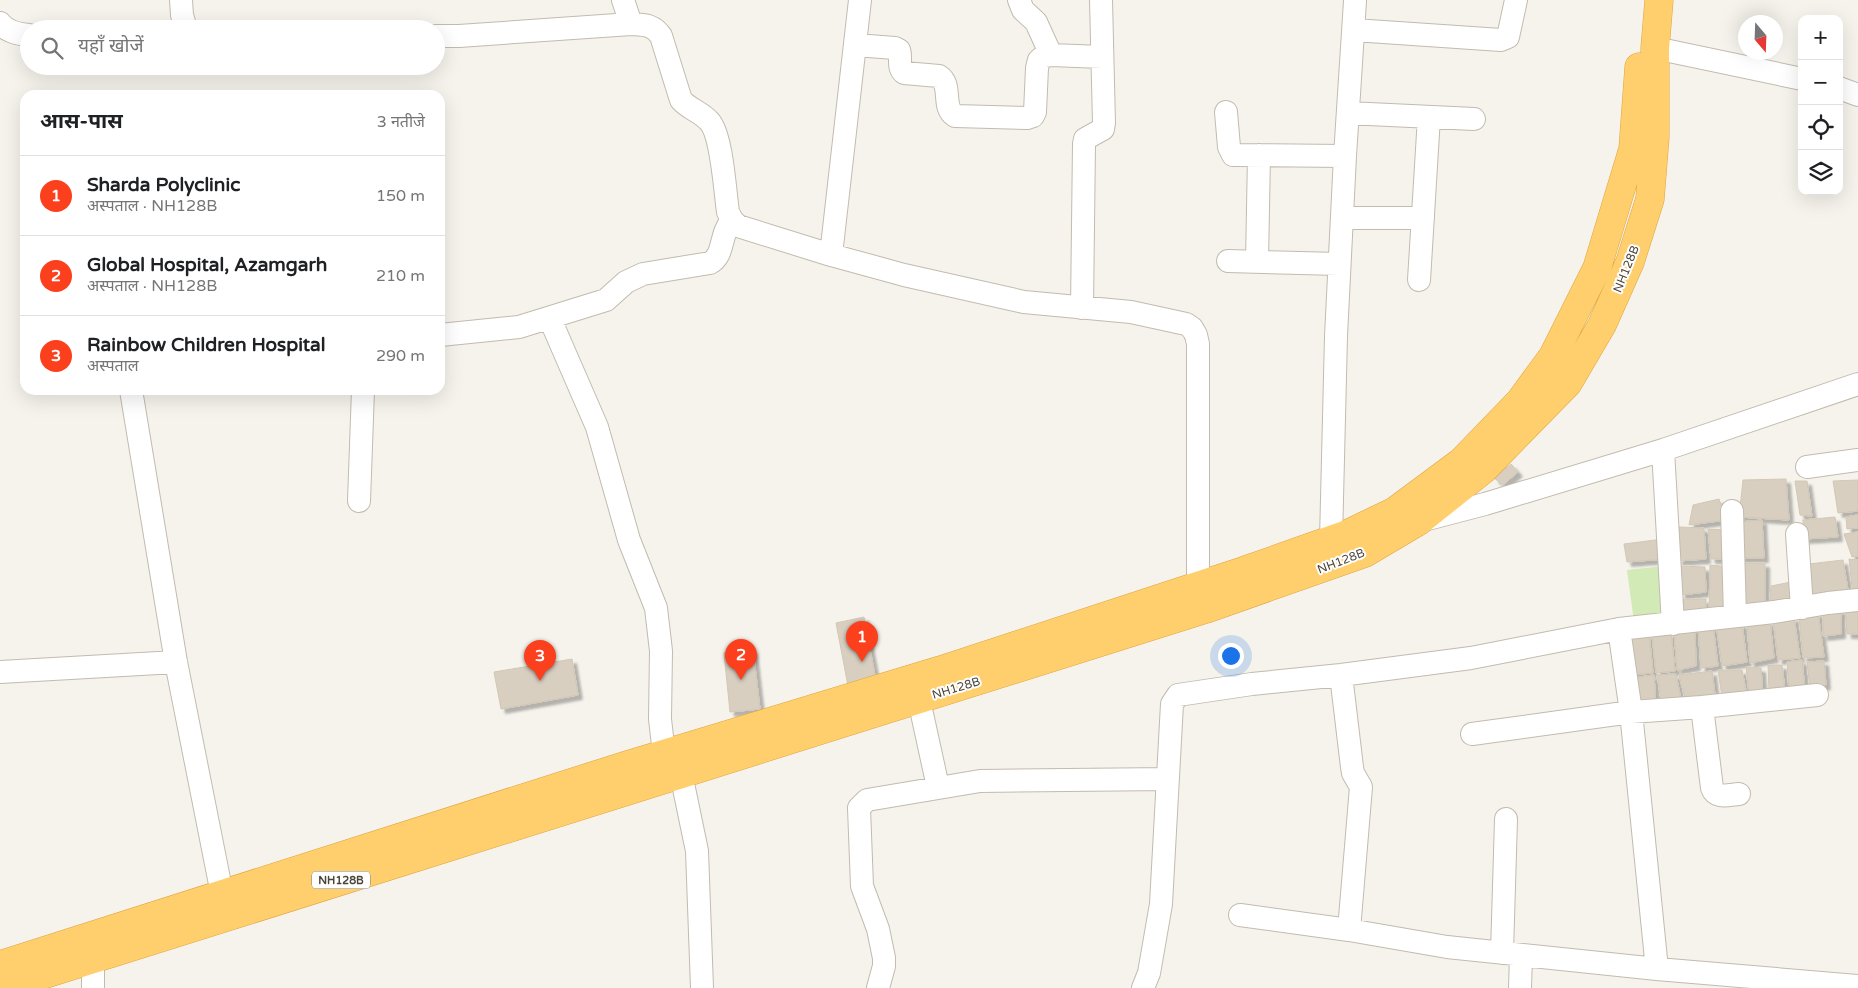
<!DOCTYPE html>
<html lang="hi">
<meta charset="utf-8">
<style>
:root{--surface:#fff;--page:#f2f2f2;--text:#202124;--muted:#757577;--line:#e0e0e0;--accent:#fc3f1d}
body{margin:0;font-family:"Varela Round","Noto Sans Devanagari",sans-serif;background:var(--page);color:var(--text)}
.controls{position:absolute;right:15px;top:15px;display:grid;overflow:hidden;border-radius:10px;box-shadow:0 5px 20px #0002}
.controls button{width:45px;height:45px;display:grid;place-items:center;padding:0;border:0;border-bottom:1px solid var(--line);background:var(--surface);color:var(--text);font:25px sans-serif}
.compass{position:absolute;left:1738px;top:15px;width:45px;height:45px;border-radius:50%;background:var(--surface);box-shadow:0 5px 20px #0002;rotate:161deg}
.you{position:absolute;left:1230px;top:655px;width:18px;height:18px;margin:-12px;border:4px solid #fff;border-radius:50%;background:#1a73e8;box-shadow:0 0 0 8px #1a73e833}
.badge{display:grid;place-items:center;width:32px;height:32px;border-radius:50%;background:var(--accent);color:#fff;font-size:16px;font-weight:700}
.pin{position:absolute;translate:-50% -41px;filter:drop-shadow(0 1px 2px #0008)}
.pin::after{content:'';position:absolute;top:26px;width:18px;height:15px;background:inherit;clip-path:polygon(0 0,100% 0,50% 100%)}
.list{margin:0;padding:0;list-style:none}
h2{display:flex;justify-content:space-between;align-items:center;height:65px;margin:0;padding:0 20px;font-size:21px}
h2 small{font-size:16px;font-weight:400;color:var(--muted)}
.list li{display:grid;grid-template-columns:32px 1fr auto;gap:15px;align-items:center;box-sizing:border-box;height:80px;padding:0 20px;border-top:1px solid var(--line)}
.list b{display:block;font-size:19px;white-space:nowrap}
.list p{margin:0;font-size:16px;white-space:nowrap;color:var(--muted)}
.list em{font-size:16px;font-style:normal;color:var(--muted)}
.icon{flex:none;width:28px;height:28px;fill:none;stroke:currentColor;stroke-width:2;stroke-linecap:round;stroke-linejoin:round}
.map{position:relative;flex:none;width:1858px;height:988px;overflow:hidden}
.search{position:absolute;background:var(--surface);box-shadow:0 5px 20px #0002;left:20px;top:20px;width:425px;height:55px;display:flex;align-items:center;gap:12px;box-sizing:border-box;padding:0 18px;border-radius:28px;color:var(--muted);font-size:19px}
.panel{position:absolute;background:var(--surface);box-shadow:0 5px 20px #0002;left:20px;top:90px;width:425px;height:305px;border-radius:15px}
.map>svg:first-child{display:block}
.green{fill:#d2eab5}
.building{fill:#d8cfc1;stroke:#d3c7b4;filter:url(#shadow)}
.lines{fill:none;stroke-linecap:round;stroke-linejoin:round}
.minor-casing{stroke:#c2bbae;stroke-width:24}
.highway-casing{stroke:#e0a43c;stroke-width:29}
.minor{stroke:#fff;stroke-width:22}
.highway{stroke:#ffcf6e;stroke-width:28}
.labels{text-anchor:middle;stroke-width:4;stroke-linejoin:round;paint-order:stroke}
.shield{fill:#fff;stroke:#817c74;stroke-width:1}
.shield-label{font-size:11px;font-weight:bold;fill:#4b4439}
.street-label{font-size:12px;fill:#4b4439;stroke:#fff}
</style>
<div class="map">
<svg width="1858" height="988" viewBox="0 0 1858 988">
<defs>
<filter id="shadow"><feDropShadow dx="4.5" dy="4.5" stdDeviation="1" flood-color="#0004"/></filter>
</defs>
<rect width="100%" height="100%" fill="#f6f3ec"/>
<path class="green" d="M 1666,566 L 1668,618 L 1634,622 L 1627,570 Z"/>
<path class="building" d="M 1511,464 L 1518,472 L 1503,485 L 1494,478 Z
M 1786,479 L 1789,520 L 1739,517 L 1743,480 Z
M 1858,480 L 1858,511 L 1838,513 L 1833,481 Z
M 1795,481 L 1807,481 L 1812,516 L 1800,515 Z
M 1719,499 L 1726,520 L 1689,525 L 1693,505 Z
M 1858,515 L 1858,528 L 1847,529 L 1846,517 Z
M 1835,517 L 1838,537 L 1804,539 L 1803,520 Z
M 1762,520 L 1764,558 L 1740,558 L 1740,522 Z
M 1679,527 L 1704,528 L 1706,559 L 1678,561 Z
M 1708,529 L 1728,530 L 1729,559 L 1711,559 Z
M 1858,532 L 1858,556 L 1852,557 L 1844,534 Z
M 1663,539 L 1665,559 L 1627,562 L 1624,544 Z
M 1849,559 L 1858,560 L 1858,593 L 1853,595 Z
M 1843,560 L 1849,596 L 1811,602 L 1809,564 Z
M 1738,563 L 1765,563 L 1765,604 L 1739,605 Z
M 1710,565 L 1730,567 L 1731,612 L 1709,612 Z
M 1679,566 L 1705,567 L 1706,592 L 1681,595 Z
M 1796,581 L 1798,603 L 1769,609 L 1771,586 Z
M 1678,599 L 1706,599 L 1706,616 L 1676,619 Z
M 1858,608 L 1858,634 L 1847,634 L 1845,609 Z
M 1841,609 L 1841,634 L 1823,636 L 1823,612 Z
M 1818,612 L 1824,657 L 1803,658 L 1799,615 Z
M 864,617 L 877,686 L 849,691 L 836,623 Z
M 1794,617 L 1800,658 L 1778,660 L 1773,619 Z
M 1770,621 L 1774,658 L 1750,663 L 1747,622 Z
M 1716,623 L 1742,623 L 1747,662 L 1722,666 Z
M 1713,625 L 1718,666 L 1701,668 L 1698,627 Z
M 1695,627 L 1696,666 L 1677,670 L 1674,630 Z
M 1671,632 L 1675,671 L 1656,673 L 1652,635 Z
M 1649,633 L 1653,673 L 1627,675 L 1625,637 Z
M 753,649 L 760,709 L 730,712 L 724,653 Z
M 572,659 L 578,695 L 501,709 L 494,672 Z
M 1802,660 L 1805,689 L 1789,690 L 1787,662 Z
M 1824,661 L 1826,685 L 1810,688 L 1807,662 Z
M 1768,665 L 1782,665 L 1785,691 L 1769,691 Z
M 1746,667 L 1761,668 L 1763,695 L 1749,693 Z
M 1718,670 L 1742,670 L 1747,696 L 1722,697 Z
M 1712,671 L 1715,695 L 1686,702 L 1679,675 Z
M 1676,674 L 1681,700 L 1662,705 L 1657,675 Z
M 1654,675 L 1656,705 L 1635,706 L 1632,678 Z"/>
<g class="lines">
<g class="minor-casing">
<path id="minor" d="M 181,0 L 182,15 L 186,29
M 623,0 L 631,24
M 1019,0 L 1023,10 L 1036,22 L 1051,55
M 0,23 C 7,32 18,34 29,35
M 1354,30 L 1501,40 L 1508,37 L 1516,0
M 436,36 L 459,36 L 631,24 C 643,25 653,24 661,36 L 681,100 C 689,109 701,112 709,121 C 722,134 725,192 728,212 L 732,220 L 738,226 L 831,255 L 904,275 L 1024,302 L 1131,312 L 1186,324 L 1192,328 L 1196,335 L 1198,344 L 1198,586
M 855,45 L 895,48 L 899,50 C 902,57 897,67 904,73 L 939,76 C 953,85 941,107 955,116 L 1027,118 L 1033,116 L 1035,112 L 1037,68 L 1039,60 L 1044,56 L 1051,55 L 1102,57
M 1655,48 L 1802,79
M 1839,88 L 1858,95
M 1226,112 L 1229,147 L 1233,155 L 1345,156
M 1348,113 L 1474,119
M 1342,218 L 1423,218
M 831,255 L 860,0
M 1228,261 L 1339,264
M 1257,262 L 1259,155
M 1419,280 L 1429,117
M 1082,308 L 1084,144 L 1085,139 L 1103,129 L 1104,123 L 1101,0
M 550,319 L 597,427 L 629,540 L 656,608 L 661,651 L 660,719 L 664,754
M 440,335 L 519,327 L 606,300 L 626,282 L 643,274 L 710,263 C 725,255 719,235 732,220
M 131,390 L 176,662 L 222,894
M 1663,450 L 1673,624
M 1807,467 L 1858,460
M 359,501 L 363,390
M 1732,511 L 1735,616
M 1420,521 L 1485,504 L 1663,450 L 1858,384
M 1797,534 L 1802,608
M 1331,540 L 1336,336 L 1345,156 L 1355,1
M 1619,629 L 1631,712 L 1657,969
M 0,672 L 176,662
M 1341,675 L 1352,767 L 1353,773 L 1361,787 L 1349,930
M 919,700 L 938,787
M 1702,707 L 1712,788 C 1716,799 1728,795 1739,794
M 1472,734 L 1631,712 L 1702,707 L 1817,695
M 681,774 L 697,851 L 702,988
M 1240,915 L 1349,930 L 1447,947 L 1657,969 L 1858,986
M 1502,953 L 1506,819
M 93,988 L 93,958
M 878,988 L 884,966 L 884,958 L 878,929 L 862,886 L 859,808 L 867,800 L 980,781 L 1168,779
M 1143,988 L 1149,973 L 1161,904 L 1172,704 L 1178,695 L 1252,684 L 1341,675 L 1471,658 L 1619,629 L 1774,612 L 1828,603 L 1858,600
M 1520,988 L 1521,956"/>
</g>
<g class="highway-casing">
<path id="highway" d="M 0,965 L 627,765 L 941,670 L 1243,571 L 1345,535 L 1395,511 L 1461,462 L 1520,401 L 1553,356 L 1597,268 L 1633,149 L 1639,67
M 1,988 L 1206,609 L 1365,553 L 1419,521 L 1483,470 L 1568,383 L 1602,325 L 1630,262 L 1650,199 L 1655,137 L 1655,48 L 1659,0"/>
</g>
<use href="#minor" class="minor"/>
<use href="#highway" class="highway"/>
</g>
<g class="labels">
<rect class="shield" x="312" y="871.5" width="58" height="17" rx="4"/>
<g class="shield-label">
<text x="341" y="884">NH128B</text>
</g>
<g class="street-label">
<text transform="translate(1626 269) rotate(-68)" y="4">NH128B</text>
<text transform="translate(1341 561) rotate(-21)" y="4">NH128B</text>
<text transform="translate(956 688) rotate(-17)" y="4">NH128B</text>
</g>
</g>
</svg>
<div class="controls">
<button>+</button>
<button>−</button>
<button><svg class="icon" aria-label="locate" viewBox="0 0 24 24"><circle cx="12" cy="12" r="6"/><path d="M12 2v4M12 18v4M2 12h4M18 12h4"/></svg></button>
<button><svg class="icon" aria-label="layers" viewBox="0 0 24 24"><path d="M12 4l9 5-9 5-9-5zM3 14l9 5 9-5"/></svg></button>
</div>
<svg class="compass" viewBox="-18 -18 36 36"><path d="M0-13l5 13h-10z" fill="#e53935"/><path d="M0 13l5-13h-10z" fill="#757577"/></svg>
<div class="you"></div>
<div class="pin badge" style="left:862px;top:662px">1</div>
<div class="pin badge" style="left:741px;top:680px">2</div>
<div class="pin badge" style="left:540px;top:681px">3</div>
<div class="search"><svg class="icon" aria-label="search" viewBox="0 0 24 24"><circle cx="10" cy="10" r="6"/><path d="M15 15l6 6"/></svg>यहाँ खोजें</div>
<section class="panel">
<h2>आस-पास<small>3 नतीजे</small></h2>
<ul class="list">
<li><span class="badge">1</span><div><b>Sharda Polyclinic</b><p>अस्पताल · NH128B</p></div><em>150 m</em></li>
<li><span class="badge">2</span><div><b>Global Hospital, Azamgarh</b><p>अस्पताल · NH128B</p></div><em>210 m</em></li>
<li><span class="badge">3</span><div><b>Rainbow Children Hospital</b><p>अस्पताल</p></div><em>290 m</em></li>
</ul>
</section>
</div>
